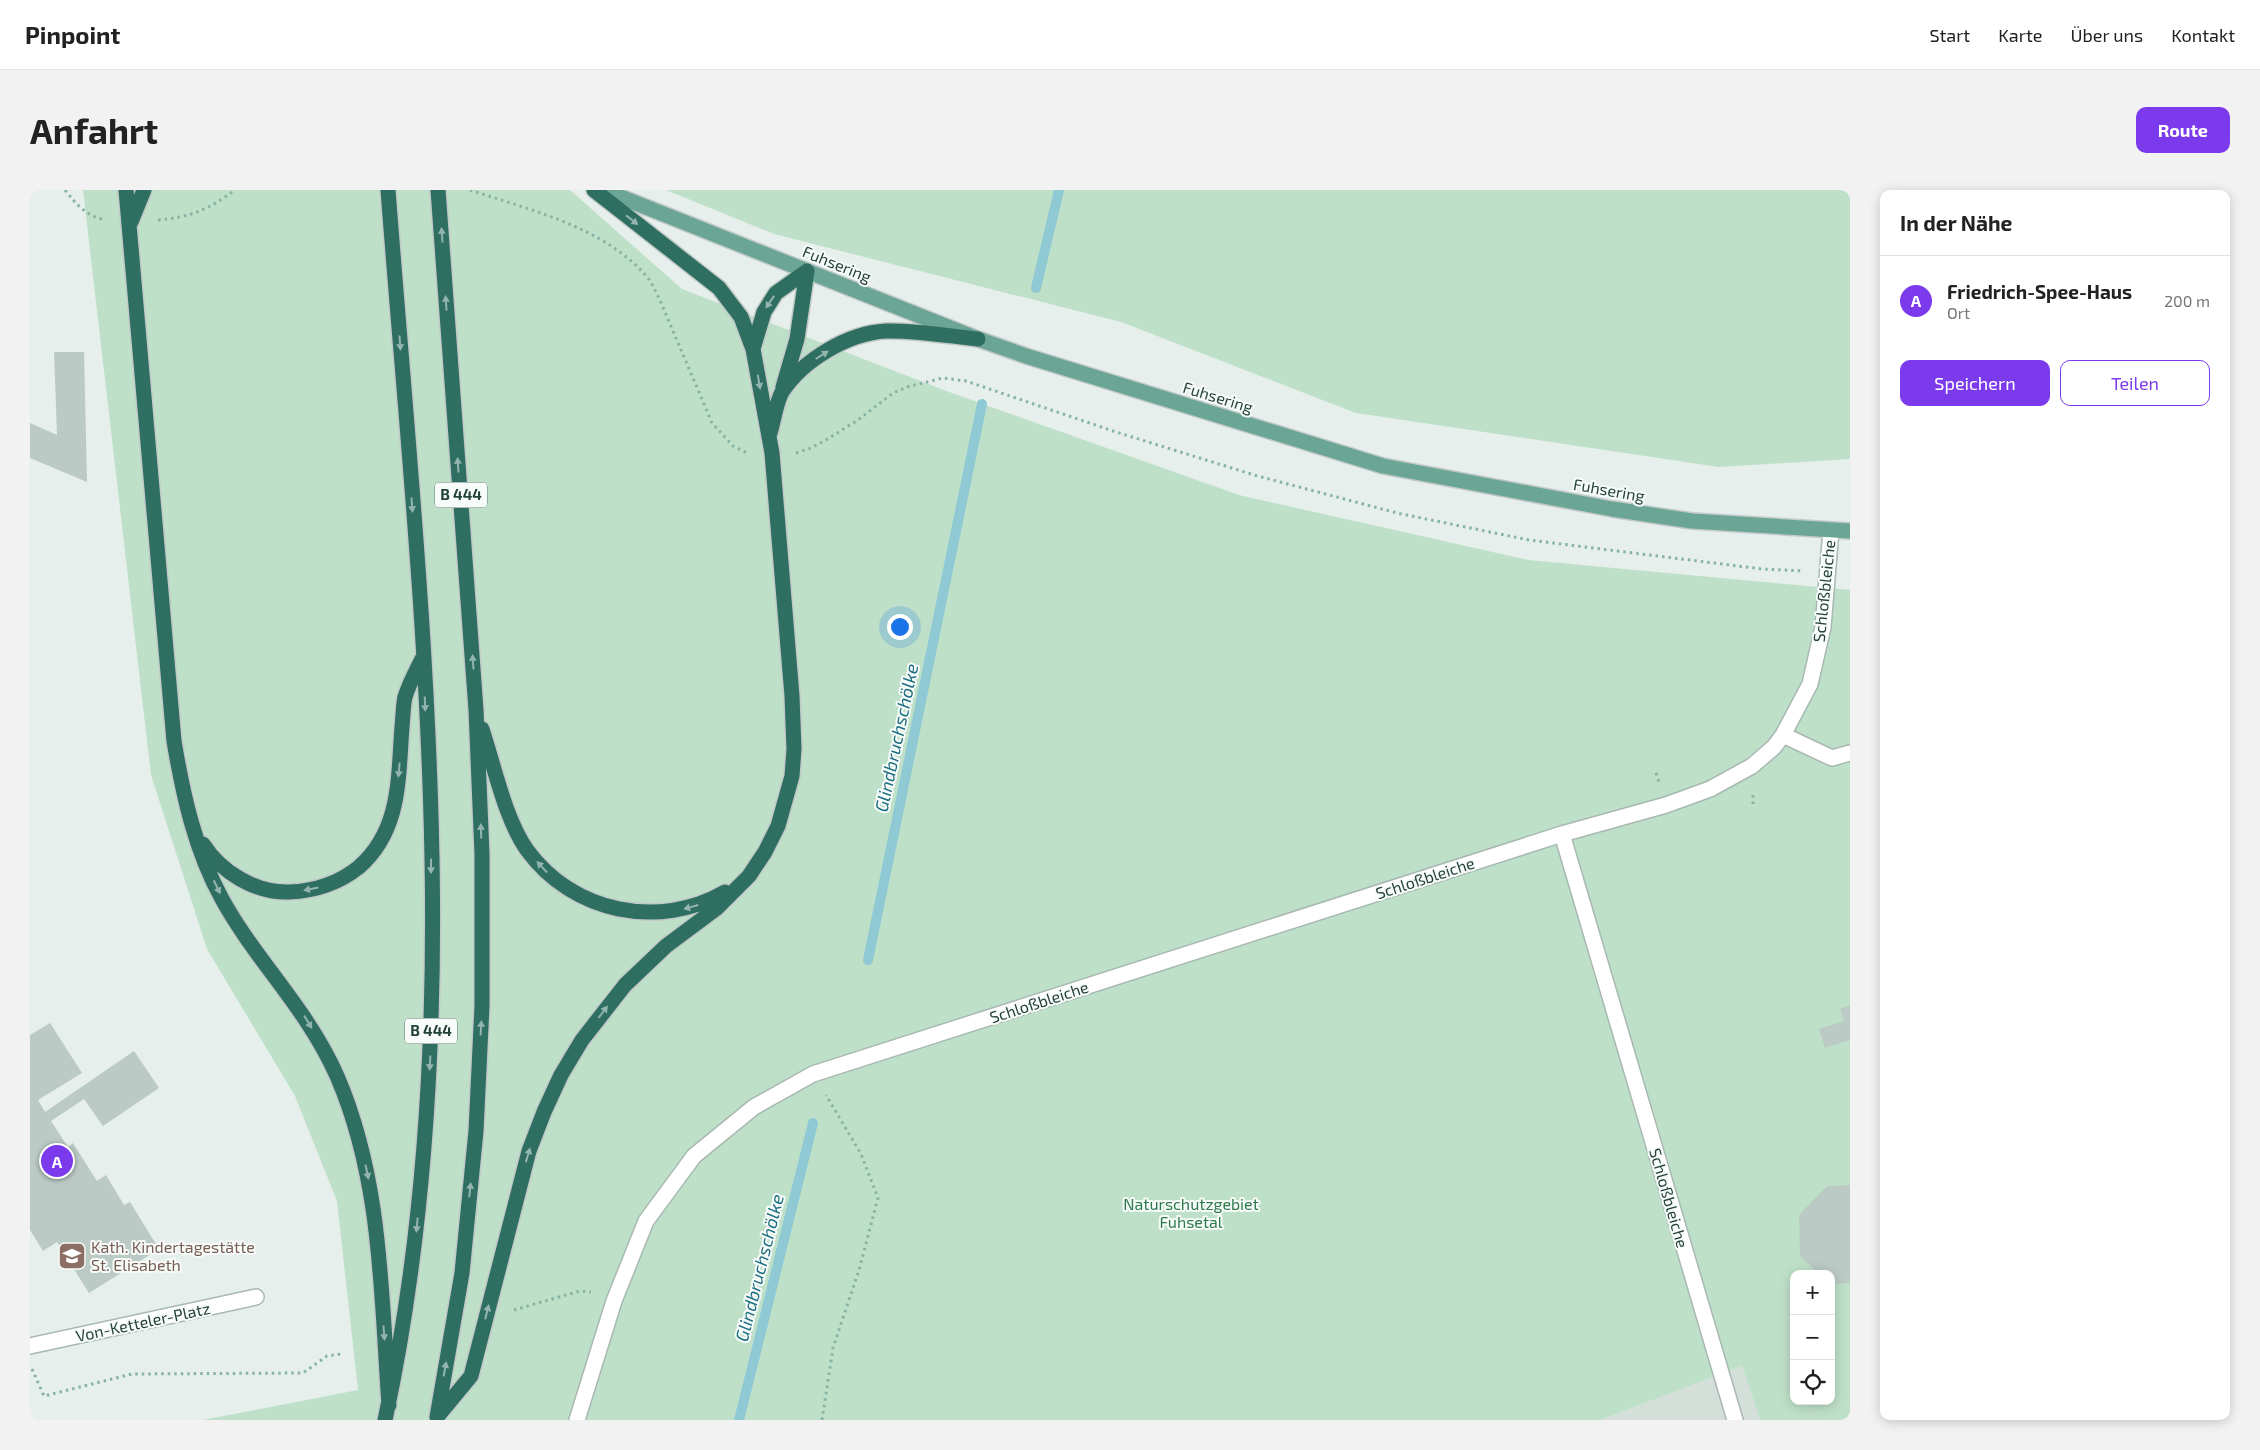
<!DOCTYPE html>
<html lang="de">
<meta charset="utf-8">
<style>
:root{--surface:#fff;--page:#f2f2f2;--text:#222;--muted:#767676;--line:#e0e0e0;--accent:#7c3aed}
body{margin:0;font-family:"Exo 2",sans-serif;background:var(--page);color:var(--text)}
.controls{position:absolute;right:15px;bottom:15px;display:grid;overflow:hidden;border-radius:10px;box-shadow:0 2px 12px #0003}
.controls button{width:45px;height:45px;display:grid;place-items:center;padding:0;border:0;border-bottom:1px solid var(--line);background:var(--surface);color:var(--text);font:25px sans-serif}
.you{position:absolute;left:869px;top:436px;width:18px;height:18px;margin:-12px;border:4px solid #fff;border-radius:50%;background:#1a73e8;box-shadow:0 0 0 8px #1a73e833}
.badge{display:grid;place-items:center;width:32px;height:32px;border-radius:50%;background:var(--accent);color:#fff;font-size:16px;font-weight:700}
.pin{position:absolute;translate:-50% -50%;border:2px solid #fff;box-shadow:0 1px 5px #0006}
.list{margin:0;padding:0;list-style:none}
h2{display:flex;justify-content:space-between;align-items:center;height:65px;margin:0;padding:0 20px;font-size:21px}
h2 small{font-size:16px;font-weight:400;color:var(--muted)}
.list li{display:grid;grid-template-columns:32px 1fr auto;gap:15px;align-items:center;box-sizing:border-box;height:90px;padding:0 20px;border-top:1px solid var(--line)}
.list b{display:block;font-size:19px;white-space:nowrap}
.list p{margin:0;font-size:16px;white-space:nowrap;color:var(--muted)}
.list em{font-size:16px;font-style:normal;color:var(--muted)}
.actions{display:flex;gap:10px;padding:15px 20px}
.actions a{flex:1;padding:11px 0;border:1px solid var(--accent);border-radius:10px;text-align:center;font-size:18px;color:var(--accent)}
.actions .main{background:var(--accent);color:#fff}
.icon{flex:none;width:28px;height:28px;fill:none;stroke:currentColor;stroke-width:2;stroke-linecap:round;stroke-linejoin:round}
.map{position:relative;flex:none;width:1820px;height:1230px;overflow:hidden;border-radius:10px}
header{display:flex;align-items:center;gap:30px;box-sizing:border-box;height:70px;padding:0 25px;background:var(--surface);border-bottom:1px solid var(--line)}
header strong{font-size:24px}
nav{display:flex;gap:28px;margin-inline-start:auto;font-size:18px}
.intro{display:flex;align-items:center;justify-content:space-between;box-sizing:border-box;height:120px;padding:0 30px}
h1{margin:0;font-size:35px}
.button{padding:12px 22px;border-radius:10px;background:var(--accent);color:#fff;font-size:18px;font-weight:700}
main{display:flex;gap:30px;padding:0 30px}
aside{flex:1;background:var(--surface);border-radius:10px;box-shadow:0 2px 12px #0003}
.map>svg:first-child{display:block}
.built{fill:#d4dfda}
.green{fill:#bfe0c8;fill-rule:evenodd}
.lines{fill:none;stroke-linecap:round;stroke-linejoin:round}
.stream{stroke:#8ec9d4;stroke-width:10}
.building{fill:#bbcac4}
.minor-casing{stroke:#a8b8b2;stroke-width:18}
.major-casing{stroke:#c2cac8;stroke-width:18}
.highway-casing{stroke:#c2cac8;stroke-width:18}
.path{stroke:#86b3a5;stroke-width:3;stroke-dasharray:2.5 4;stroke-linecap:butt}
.minor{stroke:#fff;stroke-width:15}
.major{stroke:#6aa596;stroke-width:15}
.highway{stroke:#2f6f62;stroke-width:15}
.oneway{fill:#93b5ae}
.labels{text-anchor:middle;stroke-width:4;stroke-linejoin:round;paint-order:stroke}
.shield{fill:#f7fbf9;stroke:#637a73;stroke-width:1}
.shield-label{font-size:15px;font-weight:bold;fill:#24423a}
.street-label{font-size:16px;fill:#24423a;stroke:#f7fbf9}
.park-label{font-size:16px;fill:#2d7a4b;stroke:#f7fbf9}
.education-label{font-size:16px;fill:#785e54;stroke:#f7fbf9;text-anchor:start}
.water-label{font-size:18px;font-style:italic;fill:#1c6f80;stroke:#f7fbf9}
</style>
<header>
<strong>Pinpoint</strong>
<nav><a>Start</a><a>Karte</a><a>Über uns</a><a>Kontakt</a></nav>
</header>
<div class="intro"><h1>Anfahrt</h1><a class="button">Route</a></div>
<main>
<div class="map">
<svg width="1820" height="1230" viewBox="0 0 1820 1230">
<rect width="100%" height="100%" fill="#e6efeb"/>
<path class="built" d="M 1712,1176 L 1730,1230 L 1570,1230 Z"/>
<path class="green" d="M 53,0 L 540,0 L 652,99 L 919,202 L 1209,305 L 1498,370 L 1820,400 L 1820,1230 L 1730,1230 L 1712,1176 L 1570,1230 L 173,1230 L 328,1200 L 307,1011 L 265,906 L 177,759 L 121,585 ZM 1764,1084 L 1801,1084 L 1801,1211 L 1764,1211 Z
M 636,0 L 1820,0 L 1820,269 L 1689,277 L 1326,223 L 1091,132 L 744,44 Z"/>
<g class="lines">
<path class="stream" d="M 1006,98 L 1029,0
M 838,770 L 952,214
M 709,1230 L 783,933"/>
</g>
<path class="building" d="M 24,162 L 54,162 L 57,292 L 0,268 L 0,233 L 27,245 Z
M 1820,815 L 1820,850 L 1795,858 L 1789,839 L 1814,831 L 1810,819 Z
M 20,833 L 52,883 L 8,910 L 15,922 L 104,861 L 129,898 L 73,936 L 54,909 L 21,931 L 38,957 L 43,953 L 67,991 L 76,985 L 94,1015 L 100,1012 L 129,1059 L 59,1103 L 27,1052 L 13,1061 L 0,1040 L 0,845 Z
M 1820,995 L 1820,1093 L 1801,1094 L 1801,1084 L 1789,1084 L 1770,1066 L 1769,1025 L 1797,996 Z"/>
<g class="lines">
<g class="minor-casing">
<path id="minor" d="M 1753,545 L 1802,568 L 1820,563
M 1532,644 L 1705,1230
M 0,1156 L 226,1107
M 547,1230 L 584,1111 L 616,1031 L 664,966 L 724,917 L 783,884 L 1532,644 L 1636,615 L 1680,599 L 1722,576 L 1744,557 L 1753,545 L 1780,494 L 1793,437 L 1801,340"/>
</g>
<g class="major-casing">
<path id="major" d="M 573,0 L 948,149 L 996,166 L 1353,276 L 1582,319 L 1662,331 L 1820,341"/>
</g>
<g class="highway-casing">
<path id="highway" d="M 96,0 L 144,551 C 153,605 165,660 192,709 C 226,771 277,818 307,886 C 352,990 351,1104 359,1215
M 101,32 L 114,0
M 723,159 L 734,122 L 746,103 L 777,81
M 753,197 L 767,149 L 777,81
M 740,243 C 744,230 746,213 752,202 C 773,170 818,143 856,141 C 884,140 919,146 948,149
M 452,539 C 464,575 475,629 497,660 C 543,723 629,740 695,702
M 173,654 C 191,682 225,703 259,702 C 285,701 308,694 329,677 C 371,640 368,589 372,537 C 373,527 373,516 375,507 C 379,494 386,481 392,469
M 407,1227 L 441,1186 L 499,961 L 514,922 L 531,885 L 552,850 L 595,795 L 636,756 L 687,718 L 719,686 L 735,662 L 748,636 L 762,586 L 764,559 L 762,506 L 742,263 L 723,159 L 711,127 L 689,98 L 564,0
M 407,1227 L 432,1083 L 446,941 L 452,816 L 452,664 L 446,520 L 408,0
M 355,1230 C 442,826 389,408 358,0"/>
</g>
<path class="path" d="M 35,0 C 47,15 55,25 75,30
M 440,0 C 500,20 575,37 618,88 C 622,93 625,101 629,108 L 682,233 L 703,256 L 717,263
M 128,30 C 161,27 178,20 205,0
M 766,263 L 781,258 L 796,250 L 828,230 L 863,203 L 877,197 L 913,188 L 936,191 L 1083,241 L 1224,285 L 1367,323 L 1499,350 L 1732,379 L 1774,381
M 1626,583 L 1629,592
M 1723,605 L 1723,614
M 484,1120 L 550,1101 L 561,1102
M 2,1179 L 14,1206 L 102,1184 L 273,1183 L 297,1166 L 311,1164
M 792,1230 L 803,1158 L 829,1080 L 848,1008 L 831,964 L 796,905"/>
<use href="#minor" class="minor"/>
<use href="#major" class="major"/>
<use href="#highway" class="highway"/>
</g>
<defs><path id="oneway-solid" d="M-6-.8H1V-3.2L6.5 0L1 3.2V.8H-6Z" transform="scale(1.25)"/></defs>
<g class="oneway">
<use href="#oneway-solid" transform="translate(602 30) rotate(38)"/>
<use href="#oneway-solid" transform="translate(412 45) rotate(-94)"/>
<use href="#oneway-solid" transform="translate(740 112) rotate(124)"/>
<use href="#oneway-solid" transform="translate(416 113) rotate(-94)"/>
<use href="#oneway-solid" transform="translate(370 153) rotate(86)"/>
<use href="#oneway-solid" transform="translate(792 165) rotate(-32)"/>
<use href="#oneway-solid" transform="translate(729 192) rotate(80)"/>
<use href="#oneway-solid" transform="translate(428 275) rotate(-94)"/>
<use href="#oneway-solid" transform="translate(382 315) rotate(86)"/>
<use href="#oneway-solid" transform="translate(443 472) rotate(-94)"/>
<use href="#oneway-solid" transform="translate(395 514) rotate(88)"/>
<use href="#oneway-solid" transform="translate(369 580) rotate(95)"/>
<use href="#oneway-solid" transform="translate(451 641) rotate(-92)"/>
<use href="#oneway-solid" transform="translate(401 676) rotate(90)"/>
<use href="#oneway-solid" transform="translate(512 677) rotate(-133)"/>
<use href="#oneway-solid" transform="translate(187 697) rotate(64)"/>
<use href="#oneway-solid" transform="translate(281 699) rotate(169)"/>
<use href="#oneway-solid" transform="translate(661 717) rotate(164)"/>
<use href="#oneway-solid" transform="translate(573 822) rotate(-53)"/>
<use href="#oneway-solid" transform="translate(278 832) rotate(59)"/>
<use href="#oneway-solid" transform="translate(451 838) rotate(-87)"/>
<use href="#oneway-solid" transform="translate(400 873) rotate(93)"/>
<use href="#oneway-solid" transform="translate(498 965) rotate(-73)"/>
<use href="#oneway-solid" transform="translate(337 982) rotate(78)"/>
<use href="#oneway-solid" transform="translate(440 1000) rotate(-84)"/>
<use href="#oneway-solid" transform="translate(387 1035) rotate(95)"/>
<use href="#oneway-solid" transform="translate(457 1122) rotate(-76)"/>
<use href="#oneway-solid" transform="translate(354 1143) rotate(86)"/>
<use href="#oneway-solid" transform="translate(415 1179) rotate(-80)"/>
</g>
<defs>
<g id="school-square" transform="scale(1.4375)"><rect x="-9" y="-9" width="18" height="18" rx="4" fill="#8d6e63" stroke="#f7fbf9"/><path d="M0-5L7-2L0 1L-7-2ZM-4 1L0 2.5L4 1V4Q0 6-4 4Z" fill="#fff"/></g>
</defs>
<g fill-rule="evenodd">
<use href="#school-square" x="42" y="1066"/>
</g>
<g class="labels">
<g class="shield">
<rect x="405" y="292.5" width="52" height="25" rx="4"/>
<rect x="375" y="828.5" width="52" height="25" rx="4"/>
</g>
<g class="shield-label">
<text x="431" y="310">B 444</text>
<text x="401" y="846">B 444</text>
</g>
<g class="street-label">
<text transform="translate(807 74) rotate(22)" y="6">Fuhsering</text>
<text transform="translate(1188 207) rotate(17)" y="6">Fuhsering</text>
<text transform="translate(1579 300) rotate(10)" y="6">Fuhsering</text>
<text transform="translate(1794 401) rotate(-84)" y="6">Schloßbleiche</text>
<text transform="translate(1395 688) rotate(-18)" y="6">Schloßbleiche</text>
<text transform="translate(1009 812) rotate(-18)" y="6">Schloßbleiche</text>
<text transform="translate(1639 1008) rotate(74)" y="6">Schloßbleiche</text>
<text transform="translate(113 1132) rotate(-12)" y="6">Von-Ketteler-Platz</text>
</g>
<g class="park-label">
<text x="1161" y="1020">Naturschutzgebiet<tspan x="1161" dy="18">Fuhsetal</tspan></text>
</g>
<g class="education-label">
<text x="61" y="1063">Kath. Kindertagestätte<tspan x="61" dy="18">St. Elisabeth</tspan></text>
</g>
<g class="water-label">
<text transform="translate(867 548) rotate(-78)" y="6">Glindbruchschölke</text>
<text transform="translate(730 1078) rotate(-76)" y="6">Glindbruchschölke</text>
</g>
</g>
</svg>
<div class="controls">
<button>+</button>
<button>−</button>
<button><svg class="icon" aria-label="locate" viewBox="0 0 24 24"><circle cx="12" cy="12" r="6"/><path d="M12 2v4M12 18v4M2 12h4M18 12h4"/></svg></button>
</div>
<div class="you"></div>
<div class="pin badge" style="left:27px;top:971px">A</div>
</div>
<aside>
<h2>In der Nähe<small></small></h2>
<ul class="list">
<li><span class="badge">A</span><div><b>Friedrich-Spee-Haus</b><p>Ort</p></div><em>200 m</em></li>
</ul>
<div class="actions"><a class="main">Speichern</a><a>Teilen</a></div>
</aside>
</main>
